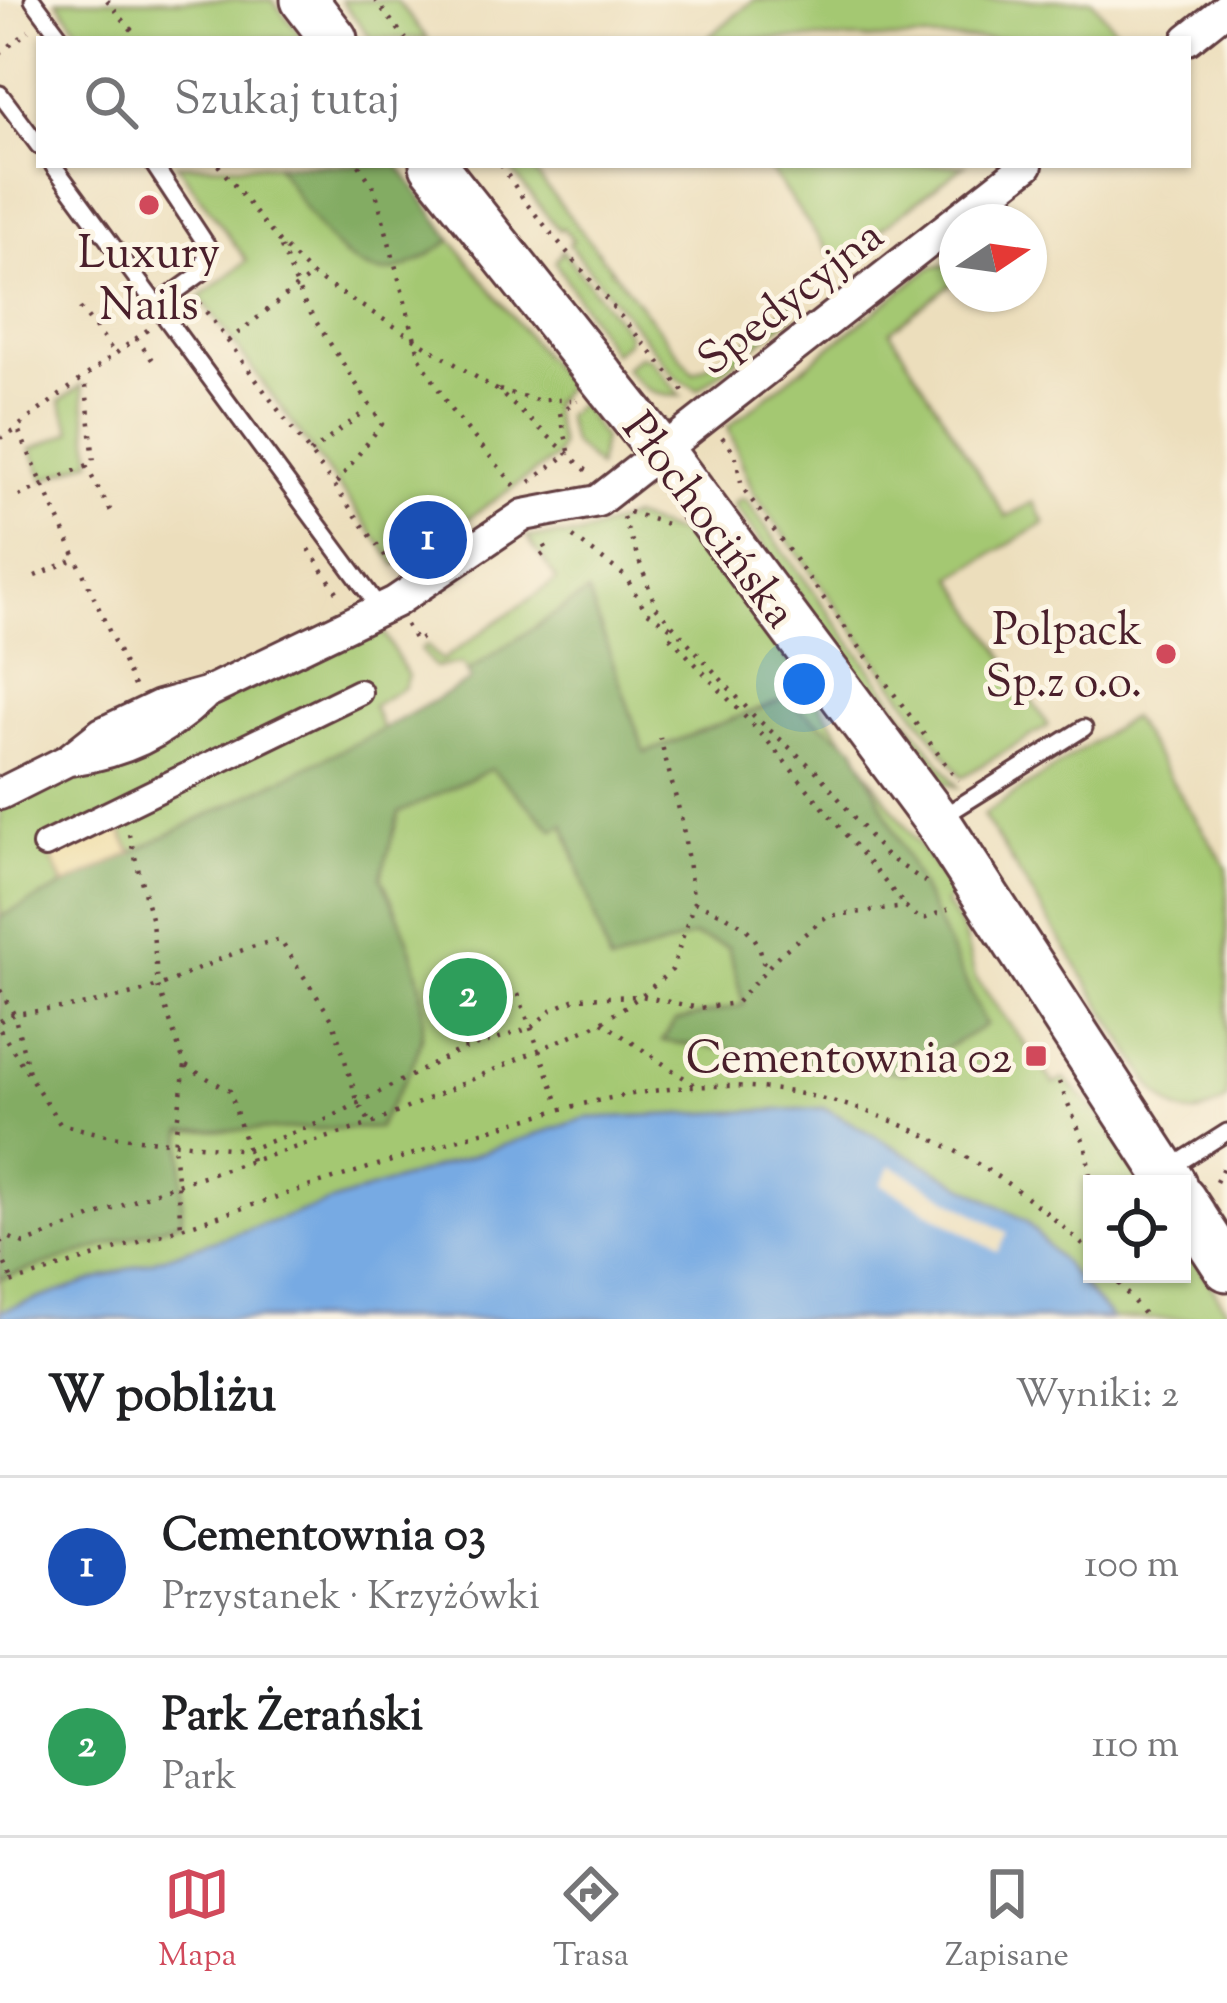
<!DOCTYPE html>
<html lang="pl">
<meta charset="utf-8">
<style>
:root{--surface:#fff;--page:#f6f6f6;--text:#202124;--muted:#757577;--line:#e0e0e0;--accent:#d1495b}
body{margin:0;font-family:"Sorts Mill Goudy",serif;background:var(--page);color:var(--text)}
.controls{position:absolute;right:36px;bottom:36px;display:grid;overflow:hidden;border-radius:0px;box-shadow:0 3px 9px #0004}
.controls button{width:108px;height:108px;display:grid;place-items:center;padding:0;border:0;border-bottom:3px solid var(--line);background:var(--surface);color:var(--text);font:60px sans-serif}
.compass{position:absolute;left:939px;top:204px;width:108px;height:108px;border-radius:50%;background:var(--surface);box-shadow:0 3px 9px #0004;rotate:77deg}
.you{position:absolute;left:804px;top:684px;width:42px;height:42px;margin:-30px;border:9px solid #fff;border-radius:50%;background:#1a73e8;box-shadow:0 0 0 18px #1a73e833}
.badge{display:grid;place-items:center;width:78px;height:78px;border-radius:50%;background:var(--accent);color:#fff;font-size:39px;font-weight:700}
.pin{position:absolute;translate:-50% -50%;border:6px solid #fff;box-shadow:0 3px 12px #0006}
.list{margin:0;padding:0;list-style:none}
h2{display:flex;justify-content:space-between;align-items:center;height:156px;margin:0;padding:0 48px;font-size:51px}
h2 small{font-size:39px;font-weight:400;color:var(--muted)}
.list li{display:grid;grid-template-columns:78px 1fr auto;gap:36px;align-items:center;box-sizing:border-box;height:180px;padding:0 48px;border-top:3px solid var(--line)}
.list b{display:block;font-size:45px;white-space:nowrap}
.list p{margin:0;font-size:39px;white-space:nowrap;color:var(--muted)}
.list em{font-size:39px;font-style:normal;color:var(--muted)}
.icon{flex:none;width:66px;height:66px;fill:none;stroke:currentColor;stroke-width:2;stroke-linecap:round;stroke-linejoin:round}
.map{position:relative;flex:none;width:1227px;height:1319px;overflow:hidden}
.search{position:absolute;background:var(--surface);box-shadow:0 3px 9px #0004;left:36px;right:36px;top:36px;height:132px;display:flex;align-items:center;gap:30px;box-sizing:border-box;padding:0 42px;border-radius:0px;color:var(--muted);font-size:45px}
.sheet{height:516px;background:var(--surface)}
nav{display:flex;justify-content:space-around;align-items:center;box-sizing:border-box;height:168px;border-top:3px solid var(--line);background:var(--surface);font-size:33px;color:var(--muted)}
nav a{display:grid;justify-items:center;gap:6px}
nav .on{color:var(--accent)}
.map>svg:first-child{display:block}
.green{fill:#a4c872;stroke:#77744e;stroke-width:3}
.forest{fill:#83ac64;stroke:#666648;stroke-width:3}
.sand{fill:#eeda9e;stroke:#9c7c64;stroke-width:3}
.water{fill:#77aae3;stroke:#606487;stroke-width:3}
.pier{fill:#ecdebc}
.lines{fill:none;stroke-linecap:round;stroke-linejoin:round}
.service-casing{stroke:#623c41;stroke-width:21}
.pedestrian-casing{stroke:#623c41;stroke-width:30}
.minor-casing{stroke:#623c41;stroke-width:36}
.secondary-casing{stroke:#623c41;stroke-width:51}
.path{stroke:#623c41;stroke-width:4.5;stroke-dasharray:3 9;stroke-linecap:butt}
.service{stroke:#fff;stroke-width:15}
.pedestrian{stroke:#fff;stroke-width:24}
.minor{stroke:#fff;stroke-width:30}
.secondary{stroke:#fff;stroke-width:45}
.poi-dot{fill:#d1495b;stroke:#fcf5e5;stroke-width:4.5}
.labels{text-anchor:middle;stroke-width:10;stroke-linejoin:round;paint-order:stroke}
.poi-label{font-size:45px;fill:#4a1f2b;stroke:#fcf5e5;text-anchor:end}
.street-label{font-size:45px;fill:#4a1f2b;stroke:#fcf5e5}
</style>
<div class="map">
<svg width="1227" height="1319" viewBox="0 0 1227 1319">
<rect width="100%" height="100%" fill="#fcf5e5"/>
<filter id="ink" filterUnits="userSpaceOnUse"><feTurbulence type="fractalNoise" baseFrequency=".00833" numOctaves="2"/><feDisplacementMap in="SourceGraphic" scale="24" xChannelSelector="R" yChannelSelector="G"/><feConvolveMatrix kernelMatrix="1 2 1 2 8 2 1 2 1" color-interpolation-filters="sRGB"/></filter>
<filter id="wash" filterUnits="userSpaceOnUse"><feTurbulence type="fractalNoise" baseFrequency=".004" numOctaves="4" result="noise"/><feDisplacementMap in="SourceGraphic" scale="48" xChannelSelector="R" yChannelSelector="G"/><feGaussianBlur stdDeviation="2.7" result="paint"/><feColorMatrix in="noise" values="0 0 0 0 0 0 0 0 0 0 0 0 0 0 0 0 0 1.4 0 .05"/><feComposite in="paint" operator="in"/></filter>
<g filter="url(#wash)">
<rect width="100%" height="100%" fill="#ecdebc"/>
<path class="green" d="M 57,0 L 272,0 L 304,39 L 85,39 Z
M 341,0 L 396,0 L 428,39 L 372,39 Z
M 754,0 L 1092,0 L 1123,39 L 706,39 Z
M 177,165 L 276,165 L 344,256 L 408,266 L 452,240 L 567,386 L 551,404 L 560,445 L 556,457 L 445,535 L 438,527 L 413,543 L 419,555 L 396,565 L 200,297 L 247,261 Z
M 507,165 L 529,165 L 694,373 L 742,346 L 792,302 L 793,316 L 698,390 L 676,377 L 569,244 L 573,241 L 563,228 L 559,230 Z
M 766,165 L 965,165 L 837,263 Z
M 562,250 L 628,333 L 627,342 L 613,353 L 555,262 Z
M 945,265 L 957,279 L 890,331 L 1006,517 L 1033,502 L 1045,523 L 953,577 L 1048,726 L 962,777 L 754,494 L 728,427 L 930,268 Z
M 639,356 L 649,358 L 681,396 C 655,397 642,388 625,368 Z
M 82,385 L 92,460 L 44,480 L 31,449 L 72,432 L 60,401 Z
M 580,404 L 603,438 L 598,467 L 572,443 L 565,416 Z
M 740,499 L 746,500 L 958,787 L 937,781 L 733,504 Z
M 632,517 L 690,538 L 698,533 L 954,894 L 945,903 L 963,931 L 975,977 L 1054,1084 L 1064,1079 L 1103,1118 L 1145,1184 L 1092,1184 L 1092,1274 L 1182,1274 L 1182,1241 L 1227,1310 L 1227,1319 L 1112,1319 L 1026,1221 L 0,1311 L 0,808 L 92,764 L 119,760 L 120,767 L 175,745 L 170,737 L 206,708 L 372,626 L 381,628 L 408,676 L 404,687 L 373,706 L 383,730 L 601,647 L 588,593 L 467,672 L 462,664 L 435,667 L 421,650 L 426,645 L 442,660 L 557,580 L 527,537 L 581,535 Z
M 1131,717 L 1227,868 L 1227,1099 C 1195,1122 1177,1117 1153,1088 L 983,815 Z"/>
<path class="forest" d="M 276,165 L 398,165 L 452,240 C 432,252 407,273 382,272 C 335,269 301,199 276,165 Z
M 588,592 L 645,753 L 784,699 L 855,747 L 986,1025 L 904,1073 L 662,1041 L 675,1021 L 744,1005 L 728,947 L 693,936 L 610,964 L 564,824 L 554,830 L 491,769 L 399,813 L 381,877 C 404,926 433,988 420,1042 C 414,1071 391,1101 378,1128 L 183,1131 L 182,1221 L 0,1279 L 0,917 L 380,731 L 471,680 L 467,672 Z"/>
<path class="sand" d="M 114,817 L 132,853 L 64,886 L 47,849 Z"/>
<path class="water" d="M 825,1108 L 1026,1221 L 1112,1319 L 0,1319 L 0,1311 L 586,1118 Z"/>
<path class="pier" d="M 891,1165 L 1008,1233 L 997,1252 L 881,1184 Z"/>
</g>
<g filter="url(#ink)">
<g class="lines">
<g class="service-casing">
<path id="service" d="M 33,0 L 62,39
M 0,94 L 39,146
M 53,165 L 381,610
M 154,165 L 208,247 L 203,272 L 157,305
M 939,819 L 1084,728
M 1167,1170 L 1227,1132"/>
</g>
<g class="pedestrian-casing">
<path id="pedestrian" d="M 45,845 L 359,692"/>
</g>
<g class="minor-casing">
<path id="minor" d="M 1188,39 L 1227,8
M 70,760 C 123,752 162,734 202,697
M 0,794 L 68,760 L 102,733 L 159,706 L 206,693 L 395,602 L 524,515 L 598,501 L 1027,165"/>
</g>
<g class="secondary-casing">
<path id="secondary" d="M 304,0 L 334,39
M 433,165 L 663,454 L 937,821 L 1173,1184
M 1182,1199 L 1227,1268"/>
</g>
<path class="path" d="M 107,0 L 139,39
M 375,0 L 406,39
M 0,53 L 29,31
M 218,165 L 279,242 L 312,275 L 497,390 L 588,472
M 359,165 L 375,189 L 420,358 L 451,410 L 515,486
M 501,165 L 526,203 L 685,393
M 281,247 L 304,303 L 382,424 L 335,485
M 199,302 L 395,569
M 80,308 L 113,351
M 136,338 L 153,361
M 228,341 L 312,275
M 499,390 L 537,400 L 571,400
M 722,437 L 735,453 L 742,487 L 958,781
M 0,438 L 17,430
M 569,451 L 560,413 L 577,400
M 310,453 L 360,415
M 86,466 L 114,517
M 530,482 L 569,453
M 19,496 L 94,462 L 85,377
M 629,512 L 670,525
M 623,517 L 656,607 L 754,716 L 817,772 L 884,854 L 933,887
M 573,537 L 625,576 L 646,611 L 673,629
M 309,549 L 341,598
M 541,556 L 548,551 L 543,543
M 35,576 L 73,560
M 406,625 L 416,642 L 425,636
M 670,637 L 765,738 L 906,907
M 134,686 L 17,427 L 150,328
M 129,834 L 152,922 L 158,986 L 185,1066 L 174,1144 L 181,1227
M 694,902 C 725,916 758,924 763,962 L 771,967
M 0,990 L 14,1014 L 31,1080
M 518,994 L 560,1106
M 0,1021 L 14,1014 C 61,1008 109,1003 155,987 C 199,972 233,948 280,940 L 333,1021 L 358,1103 L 371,1124
M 602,1022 L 696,1086
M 0,1030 L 60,1124 L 110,1136 L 247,1150 L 324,1121 L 458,1051 L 531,1028 L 551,1010 L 578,998 L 641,996 L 699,1008 L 736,1003 L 779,955 L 827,916 L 906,907 L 921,920 L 948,909
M 186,1066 L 230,1091 L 252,1164
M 1059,1082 L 1086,1147 L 1092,1191
M 1216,1182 L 1226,1161
M 0,1242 L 8,1237 L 24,1244 L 174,1185 L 371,1124 L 602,1022 L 641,996 L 672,970 L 694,902 L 682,821 L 660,738
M 0,1253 L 13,1282
M 1111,1274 L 1148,1319
M 0,1286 C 131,1246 260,1201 391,1161 C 490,1130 588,1094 692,1087 C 838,1076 991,1152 1092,1254"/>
<use href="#service" class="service"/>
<use href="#pedestrian" class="pedestrian"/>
<use href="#minor" class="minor"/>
<use href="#secondary" class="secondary"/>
</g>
</g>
<g class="poi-dot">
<circle cx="149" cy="205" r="12"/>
<circle cx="1166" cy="654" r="12"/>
<rect x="1024" y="1044" width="24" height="24" rx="6"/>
</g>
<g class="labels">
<g class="poi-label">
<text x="149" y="267" text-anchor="middle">Luxury<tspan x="149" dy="52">Nails</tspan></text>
<text x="1142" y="644">Polpack<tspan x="1142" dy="52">Sp.z o.o.</tspan></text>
<text x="1012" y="1072">Cementownia 02</text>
</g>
<g class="street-label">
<text transform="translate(789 296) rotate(-38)" y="16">Spedycyjna</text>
<text transform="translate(711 519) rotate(53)" y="16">Płochocińska</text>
</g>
</g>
</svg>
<div class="controls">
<button><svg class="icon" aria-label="locate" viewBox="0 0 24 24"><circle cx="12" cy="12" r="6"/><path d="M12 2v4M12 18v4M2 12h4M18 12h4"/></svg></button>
</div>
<svg class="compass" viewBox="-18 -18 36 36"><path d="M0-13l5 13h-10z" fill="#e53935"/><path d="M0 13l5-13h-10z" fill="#757577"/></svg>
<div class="you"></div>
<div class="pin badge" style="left:428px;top:540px;background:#1a4fb4">1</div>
<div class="pin badge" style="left:468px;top:997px;background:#2e9e5b">2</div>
<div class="search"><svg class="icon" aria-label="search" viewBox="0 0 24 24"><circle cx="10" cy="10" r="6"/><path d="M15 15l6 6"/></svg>Szukaj tutaj</div>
</div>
<section class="sheet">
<h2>W pobliżu<small>Wyniki: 2</small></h2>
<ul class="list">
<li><span class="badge" style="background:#1a4fb4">1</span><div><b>Cementownia 03</b><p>Przystanek · Krzyżówki</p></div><em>100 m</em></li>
<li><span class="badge" style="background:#2e9e5b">2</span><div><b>Park Żerański</b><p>Park</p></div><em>110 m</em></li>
</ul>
</section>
<nav>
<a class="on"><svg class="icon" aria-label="map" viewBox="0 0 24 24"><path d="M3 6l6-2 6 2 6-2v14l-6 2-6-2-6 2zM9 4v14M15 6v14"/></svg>Mapa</a>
<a><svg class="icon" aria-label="directions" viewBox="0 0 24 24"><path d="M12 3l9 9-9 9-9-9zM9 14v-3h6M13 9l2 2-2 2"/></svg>Trasa</a>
<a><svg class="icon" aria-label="saved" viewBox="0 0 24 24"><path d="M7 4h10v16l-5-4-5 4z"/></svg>Zapisane</a>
</nav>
